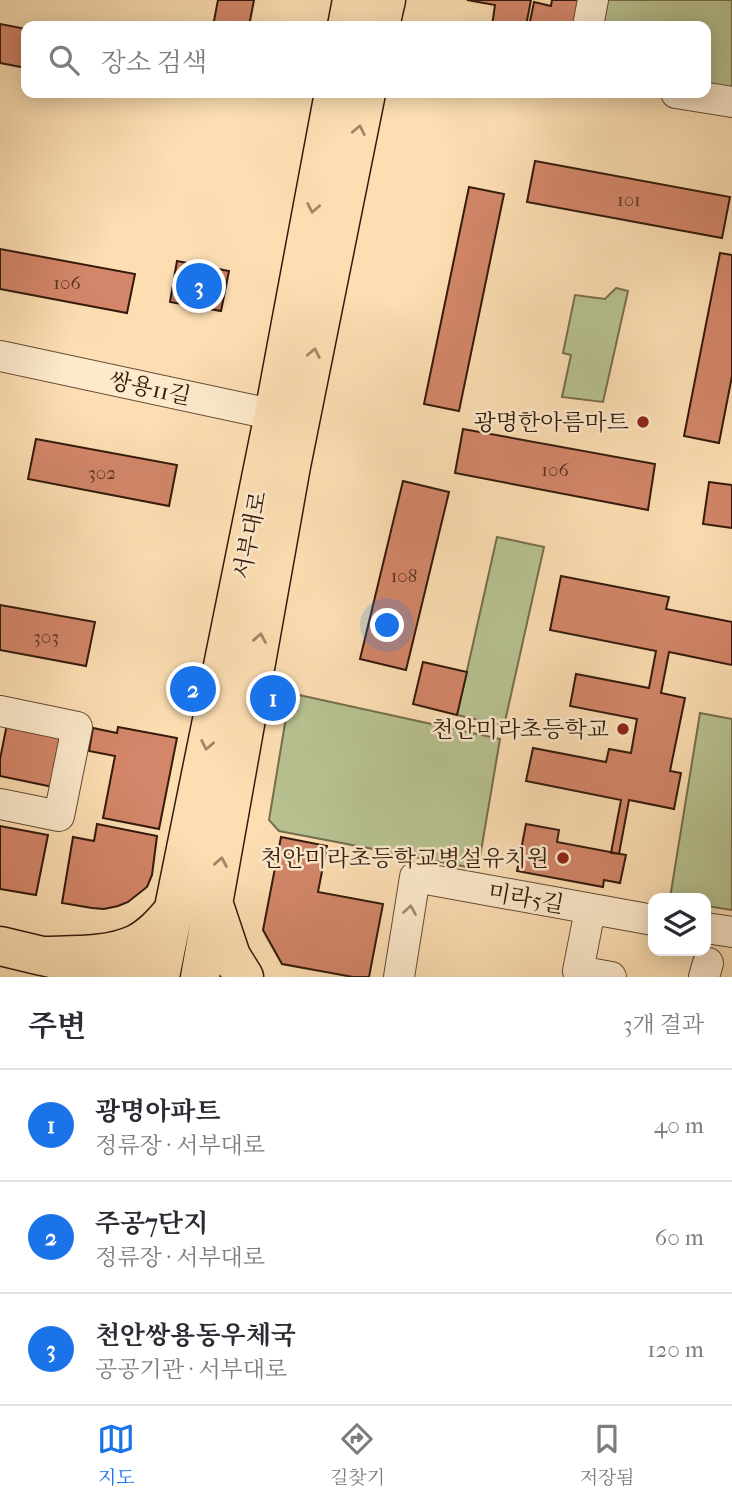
<!DOCTYPE html>
<html lang="ko">
<meta charset="utf-8">
<style>
:root{--surface:#fff;--page:#f7f7f7;--text:#2b2b33;--muted:#7c7c81;--line:#e1e1e2;--accent:#1a73e8}
body{margin:0;font-family:"IM FELL French Canon","Noto Serif KR",serif;background:var(--page);color:var(--text)}
.controls{position:absolute;right:21px;bottom:21px;display:grid;overflow:hidden;border-radius:14px;box-shadow:0 4px 18px #0003}
.controls button{width:63px;height:63px;display:grid;place-items:center;padding:0;border:0;border-bottom:2px solid var(--line);background:var(--surface);color:var(--text);font:35px sans-serif}
.you{position:absolute;left:388px;top:626px;width:24px;height:24px;margin:-18px;border:5px solid #fff;border-radius:50%;background:#1a73e8;box-shadow:0 0 0 10px #1a73e833}
.badge{display:grid;place-items:center;width:46px;height:46px;border-radius:50%;background:var(--accent);color:#fff;font-size:23px;font-weight:700}
.pin{position:absolute;translate:-50% -50%;border:4px solid #fff;box-shadow:0 2px 7px #0006}
.list{margin:0;padding:0;list-style:none}
h2{display:flex;justify-content:space-between;align-items:center;height:91px;margin:0;padding:0 28px;font-size:30px}
h2 small{font-size:23px;font-weight:400;color:var(--muted)}
.list li{display:grid;grid-template-columns:46px 1fr auto;gap:21px;align-items:center;box-sizing:border-box;height:112px;padding:0 28px;border-top:2px solid var(--line)}
.list b{display:block;font-size:26px;white-space:nowrap}
.list p{margin:0;font-size:23px;white-space:nowrap;color:var(--muted)}
.list em{font-size:23px;font-style:normal;color:var(--muted)}
.icon{flex:none;width:38px;height:38px;fill:none;stroke:currentColor;stroke-width:2;stroke-linecap:round;stroke-linejoin:round}
.map{position:relative;flex:none;width:732px;height:977px;overflow:hidden}
.search{position:absolute;background:var(--surface);box-shadow:0 4px 18px #0003;left:21px;right:21px;top:21px;height:77px;display:flex;align-items:center;gap:18px;box-sizing:border-box;padding:0 24px;border-radius:14px;color:var(--muted);font-size:26px}
.sheet{height:427px;background:var(--surface)}
nav{display:flex;justify-content:space-around;align-items:center;box-sizing:border-box;height:98px;border-top:2px solid var(--line);background:var(--surface);font-size:19px;color:var(--muted)}
nav a{display:grid;justify-items:center;gap:4px}
nav .on{color:var(--accent)}
.map>svg:first-child{display:block}
.green{fill:#b8c291;stroke:#766e4e;stroke-width:2}
.building{fill:#d38669;stroke:#331a0c;stroke-width:2}
.lines{fill:none;stroke-linecap:round;stroke-linejoin:round}
.minor-casing{stroke:#654b36;stroke-width:32}
.major-casing{stroke:#331a0c;stroke-width:41}
.minor{stroke:#fdeacd;stroke-width:30}
.major{stroke:#fcdeb2;stroke-width:38}
.oneway{stroke:#a28667}
.oneway2{stroke:#a28c76}
.poi-dot{fill:#8f2418;stroke:#fdeacd;stroke-width:2.5}
.labels{text-anchor:middle;stroke-width:5;stroke-linejoin:round;paint-order:stroke}
.number-label{font-size:19px;fill:#5b3523}
.street-label{font-size:23px;fill:#331a0c;stroke:#fdeacd}
.poi-label{font-size:23px;fill:#331a0c;stroke:#fdeacd;text-anchor:end}
</style>
<div class="map">
<svg width="732" height="977" viewBox="0 0 732 977">
<rect width="100%" height="100%" fill="#fcdeb2"/>
<filter id="stains"><feTurbulence type="fractalNoise" baseFrequency=".00286" numOctaves="4"/><feColorMatrix values="0 0 0 0 .2 0 0 0 0 .09 0 0 0 0 .02 0 0 0 .5 -.17"/></filter>
<radialGradient id="worn" r=".72"><stop offset=".6" stop-color="#630" stop-opacity="0"/><stop offset="1" stop-color="#630" stop-opacity=".3"/></radialGradient>
<path class="green" d="M 606,0 L 732,0 L 732,94 L 706,89 L 706,26 L 600,26 Z
M 616,288 L 628,291 L 603,402 L 562,397 L 571,355 L 563,353 L 575,295 L 605,299 Z
M 497,537 L 544,547 L 504,726 L 457,715 Z
M 290,693 L 500,739 L 478,869 L 279,831 L 269,820 Z
M 700,713 L 732,719 L 732,910 L 706,906 L 706,898 L 670,898 Z"/>
<path class="building" d="M 218,0 L 254,0 L 249,26 L 213,26 Z
M 467,0 L 531,0 L 526,26 L 492,26 L 495,5 Z
M 552,0 L 580,0 L 575,26 L 529,26 L 534,2 L 551,6 Z
M 0,24 L 26,29 L 26,68 L 0,63 Z
M 535,161 L 730,197 L 722,238 L 527,202 Z
M 469,187 L 504,194 L 459,411 L 424,404 Z
M 0,249 L 135,274 L 127,313 L 0,289 Z
M 720,253 L 732,255 L 732,376 L 719,443 L 684,436 Z
M 177,261 L 229,271 L 221,311 L 170,302 Z
M 463,429 L 655,464 L 648,510 L 455,473 Z
M 36,439 L 177,465 L 169,506 L 28,479 Z
M 403,481 L 449,492 L 406,670 L 360,659 Z
M 709,482 L 732,485 L 732,528 L 703,524 Z
M 561,576 L 669,597 L 666,609 L 732,622 L 732,665 L 669,652 L 661,693 L 685,698 L 670,771 L 681,773 L 674,809 L 629,800 L 619,854 L 611,853 L 621,800 L 526,781 L 533,748 L 606,762 L 609,749 L 631,753 L 637,719 L 570,706 L 576,674 L 649,688 L 656,651 L 550,630 Z
M 0,605 L 95,622 L 86,666 L 0,650 Z
M 423,662 L 467,672 L 457,715 L 413,704 Z
M 7,724 L 63,735 L 53,787 L 0,776 L 0,759 Z
M 118,727 L 177,738 L 159,829 L 103,818 L 115,756 L 89,751 L 93,728 L 117,733 Z
M 97,824 L 157,836 L 152,875 L 147,887 L 128,902 L 118,906 L 104,909 L 92,908 L 62,903 L 73,837 L 94,841 Z
M 526,824 L 559,830 L 557,842 L 626,855 L 620,883 L 604,880 L 603,887 L 517,871 Z
M 0,826 L 48,835 L 36,895 L 0,889 Z
M 281,837 L 327,846 L 318,892 L 383,904 L 369,977 L 353,977 L 282,964 L 263,930 Z"/>
<g class="lines">
<g class="minor-casing">
<path id="minor" d="M 588,26 L 593,0
M 676,93 L 732,102
M 0,356 L 294,419
M 0,711 L 77,727 L 59,816 L 0,804
M 590,910 L 578,971 L 611,977
M 706,928 L 732,932
M 399,977 L 415,877 L 653,920
M 704,977 L 708,963"/>
</g>
<g class="major-casing">
<path id="major" d="M 347,26 L 352,0
M 380,26 L 386,0
M 215,908 L 231,956 L 244,977
M 0,946 L 42,956 L 140,977
M 42,956 C 73,955 108,957 136,944 C 152,936 163,923 174,910
M 160,977 L 274,414 L 334,93
M 200,977 L 291,466 L 366,93"/>
</g>
<use href="#minor" class="minor"/>
<use href="#major" class="major"/>
</g>
<defs><path id="oneway-chevron" d="M-2-3.5L2.5 0L-2 3.5" fill="none" stroke-width="1.6" stroke-linecap="round" stroke-linejoin="round" transform="scale(1.75)"/></defs>
<g class="oneway">
<use href="#oneway-chevron" transform="translate(359 130) rotate(-79)"/>
<use href="#oneway-chevron" transform="translate(313 208) rotate(101)"/>
<use href="#oneway-chevron" transform="translate(314 353) rotate(-79)"/>
<use href="#oneway-chevron" transform="translate(260 638) rotate(-80)"/>
<use href="#oneway-chevron" transform="translate(207 745) rotate(101)"/>
<use href="#oneway-chevron" transform="translate(221 862) rotate(-80)"/>
</g>
<use class="oneway2" href="#oneway-chevron" transform="translate(410 910) rotate(-81)"/>
<g class="poi-dot">
<circle cx="643" cy="422" r="7"/>
<circle cx="623" cy="729" r="7"/>
<circle cx="563" cy="858" r="7"/>
</g>
<g class="labels">
<g class="number-label">
<text x="629" y="206">101</text>
<text x="67" y="289">106</text>
<text x="555" y="476">106</text>
<text x="102" y="479">302</text>
<text x="404" y="582">108</text>
<text x="46" y="643">303</text>
</g>
<g class="street-label">
<text transform="translate(150 388) rotate(12)" y="8">쌍용11길</text>
<text transform="translate(250 535) rotate(-79)" y="8">서부대로</text>
<text transform="translate(526 898) rotate(10)" y="8">미라5길</text>
</g>
<g class="poi-label">
<text x="629" y="430">광명한아름마트</text>
<text x="609" y="737">천안미라초등학교</text>
<text x="549" y="866">천안미라초등학교병설유치원</text>
</g>
</g>
<rect width="100%" height="100%" filter="url(#stains)"/>
<rect width="100%" height="100%" fill="url(#worn)"/>
</svg>
<div class="controls">
<button><svg class="icon" aria-label="layers" viewBox="0 0 24 24"><path d="M12 4l9 5-9 5-9-5zM3 14l9 5 9-5"/></svg></button>
</div>
<div class="you"></div>
<div class="pin badge" style="left:273px;top:698px">1</div>
<div class="pin badge" style="left:193px;top:689px">2</div>
<div class="pin badge" style="left:199px;top:286px">3</div>
<div class="search"><svg class="icon" aria-label="search" viewBox="0 0 24 24"><circle cx="10" cy="10" r="6"/><path d="M15 15l6 6"/></svg>장소 검색</div>
</div>
<section class="sheet">
<h2>주변<small>3개 결과</small></h2>
<ul class="list">
<li><span class="badge">1</span><div><b>광명아파트</b><p>정류장 · 서부대로</p></div><em>40 m</em></li>
<li><span class="badge">2</span><div><b>주공7단지</b><p>정류장 · 서부대로</p></div><em>60 m</em></li>
<li><span class="badge">3</span><div><b>천안쌍용동우체국</b><p>공공기관 · 서부대로</p></div><em>120 m</em></li>
</ul>
</section>
<nav>
<a class="on"><svg class="icon" aria-label="map" viewBox="0 0 24 24"><path d="M3 6l6-2 6 2 6-2v14l-6 2-6-2-6 2zM9 4v14M15 6v14"/></svg>지도</a>
<a><svg class="icon" aria-label="directions" viewBox="0 0 24 24"><path d="M12 3l9 9-9 9-9-9zM9 14v-3h6M13 9l2 2-2 2"/></svg>길찾기</a>
<a><svg class="icon" aria-label="saved" viewBox="0 0 24 24"><path d="M7 4h10v16l-5-4-5 4z"/></svg>저장됨</a>
</nav>
